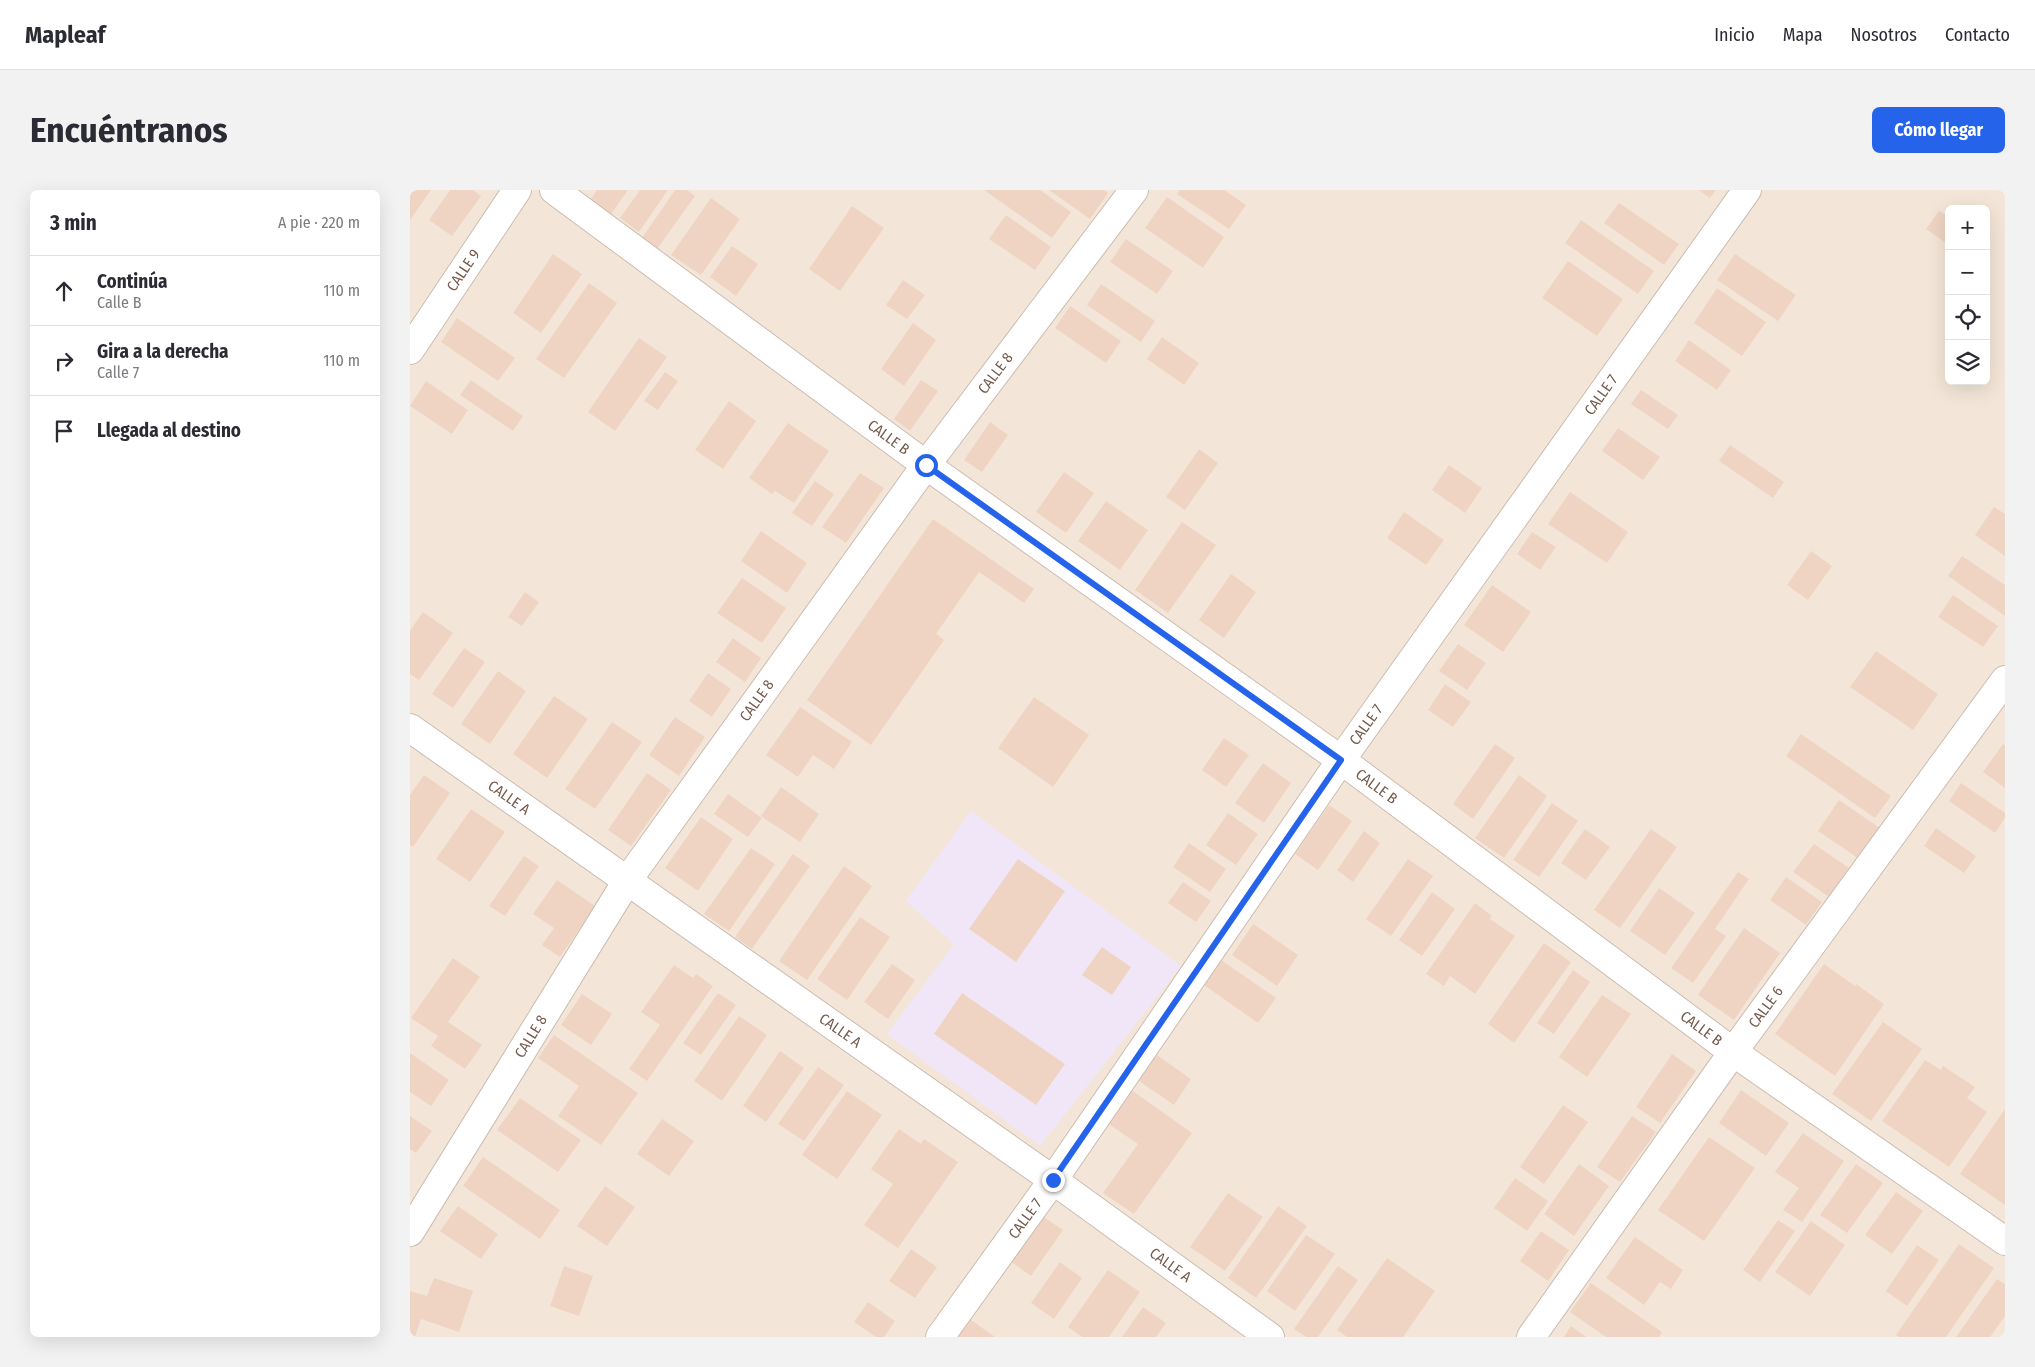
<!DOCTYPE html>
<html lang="es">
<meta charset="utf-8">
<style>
:root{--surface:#fff;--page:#f2f2f3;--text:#2b2b33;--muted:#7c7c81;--line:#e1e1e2;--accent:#2563eb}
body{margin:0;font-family:"Fira Sans Condensed",sans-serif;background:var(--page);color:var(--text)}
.controls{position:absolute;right:15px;top:15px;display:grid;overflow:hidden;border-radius:8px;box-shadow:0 5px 20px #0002}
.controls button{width:45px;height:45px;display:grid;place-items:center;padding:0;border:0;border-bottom:1px solid var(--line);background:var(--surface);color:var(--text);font:25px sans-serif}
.stop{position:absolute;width:15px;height:15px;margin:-11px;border:4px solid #2563eb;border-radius:50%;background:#fff}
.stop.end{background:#2563eb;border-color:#fff;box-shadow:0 1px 5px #0008}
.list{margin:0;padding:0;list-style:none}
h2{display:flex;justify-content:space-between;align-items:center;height:65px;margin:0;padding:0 20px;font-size:21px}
h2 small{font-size:16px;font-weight:400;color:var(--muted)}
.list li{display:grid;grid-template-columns:32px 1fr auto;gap:15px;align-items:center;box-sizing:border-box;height:70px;padding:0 20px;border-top:1px solid var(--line)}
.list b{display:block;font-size:19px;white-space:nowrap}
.list p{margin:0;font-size:16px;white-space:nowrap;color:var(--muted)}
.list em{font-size:16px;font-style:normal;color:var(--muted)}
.icon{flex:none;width:28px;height:28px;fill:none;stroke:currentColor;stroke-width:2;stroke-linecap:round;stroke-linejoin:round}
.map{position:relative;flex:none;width:1595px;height:1147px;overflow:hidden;border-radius:8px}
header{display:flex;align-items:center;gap:30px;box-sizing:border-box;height:70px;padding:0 25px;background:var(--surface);border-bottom:1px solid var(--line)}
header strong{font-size:24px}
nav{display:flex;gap:28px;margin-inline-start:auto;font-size:18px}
.intro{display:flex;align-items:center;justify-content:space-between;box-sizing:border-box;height:120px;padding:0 30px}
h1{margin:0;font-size:35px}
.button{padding:12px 22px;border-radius:8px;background:var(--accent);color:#fff;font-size:18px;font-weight:700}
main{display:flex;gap:30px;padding:0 30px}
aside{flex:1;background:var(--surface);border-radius:8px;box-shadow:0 5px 20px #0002}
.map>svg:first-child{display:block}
.residential{fill:#f3e6d8;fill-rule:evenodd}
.education{fill:#f1e6f8}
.building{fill:#efd4c3}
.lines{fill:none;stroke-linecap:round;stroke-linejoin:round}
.minor-casing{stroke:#cdbcb0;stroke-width:30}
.tertiary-casing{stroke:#cdbcb0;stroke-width:30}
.minor{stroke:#fff;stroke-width:28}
.tertiary{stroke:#fff;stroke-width:28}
.route{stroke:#2563eb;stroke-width:6}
.labels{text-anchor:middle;stroke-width:4;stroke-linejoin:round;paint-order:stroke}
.street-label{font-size:15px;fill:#755b4e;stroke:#fef8f0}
</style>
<header>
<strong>Mapleaf</strong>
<nav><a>Inicio</a><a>Mapa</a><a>Nosotros</a><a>Contacto</a></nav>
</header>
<div class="intro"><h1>Encuéntranos</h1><a class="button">Cómo llegar</a></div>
<main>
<aside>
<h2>3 min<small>A pie · 220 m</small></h2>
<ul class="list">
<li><svg class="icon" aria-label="ahead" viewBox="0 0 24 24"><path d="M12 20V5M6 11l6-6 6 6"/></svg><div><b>Continúa</b><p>Calle B</p></div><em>110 m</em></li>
<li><svg class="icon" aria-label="right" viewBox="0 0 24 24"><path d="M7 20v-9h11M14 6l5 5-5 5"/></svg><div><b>Gira a la derecha</b><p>Calle 7</p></div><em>110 m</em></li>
<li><svg class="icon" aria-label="arrive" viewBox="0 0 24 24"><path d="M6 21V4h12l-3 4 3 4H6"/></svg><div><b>Llegada al destino</b></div></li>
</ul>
</aside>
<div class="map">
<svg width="1595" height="1147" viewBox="0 0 1595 1147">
<rect width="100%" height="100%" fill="#fbf4ea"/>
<path class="residential" d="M 0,0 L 1595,0 L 1595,1147 L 0,1147 ZM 1539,19 L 1576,19 L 1576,191 L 1539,191 Z"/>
<path class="education" d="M 561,621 L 771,776 L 630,956 L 477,844 L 544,754 L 496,711 Z"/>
<path class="building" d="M 0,0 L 21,0 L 0,30 Z
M 40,0 L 63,0 L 71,6 L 42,46 L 19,30 Z
M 187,0 L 218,0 L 199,27 L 178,13 Z
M 230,0 L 258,0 L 229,42 L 210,28 Z
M 265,0 L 277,0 L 285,6 L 247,59 L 232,48 Z
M 574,0 L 630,0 L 661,22 L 642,48 Z
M 639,0 L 694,0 L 698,3 L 680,29 Z
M 770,0 L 814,0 L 836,15 L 819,39 L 767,4 Z
M 1289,0 L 1306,0 L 1300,8 Z
M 757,7 L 814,47 L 793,78 L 735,38 Z
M 301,8 L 330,29 L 291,85 L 261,65 Z
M 1209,13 L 1269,54 L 1254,75 L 1194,33 Z
M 442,16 L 474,38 L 430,101 L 399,79 Z
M 1529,21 L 1539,27 L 1539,55 L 1516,39 Z
M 596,25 L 641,57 L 625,80 L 579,49 Z
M 1171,30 L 1244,81 L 1228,104 L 1155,53 Z
M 716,49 L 763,81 L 747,104 L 700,72 Z
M 322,56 L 348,74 L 326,106 L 300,87 Z
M 143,64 L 172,84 L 131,143 L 103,123 Z
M 1325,64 L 1386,105 L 1368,131 L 1307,90 Z
M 1158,71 L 1213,109 L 1187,146 L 1132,108 Z
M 493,90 L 515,105 L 497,129 L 476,115 Z
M 179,93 L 207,113 L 154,188 L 126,169 Z
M 691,94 L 745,131 L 731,152 L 677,115 Z
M 1307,98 L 1356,132 L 1332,166 L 1284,133 Z
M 660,116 L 711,151 L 696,173 L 645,138 Z
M 47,128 L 105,168 L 88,191 L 31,152 Z
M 503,133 L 526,150 L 494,196 L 471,179 Z
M 752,147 L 789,173 L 774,195 L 737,169 Z
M 229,148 L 257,167 L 205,241 L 178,222 Z
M 1279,150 L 1321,180 L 1307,200 L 1265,171 Z
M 255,182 L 268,191 L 248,220 L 234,211 Z
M 61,190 L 113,226 L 103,241 L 50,205 Z
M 511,190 L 528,201 L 500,241 L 484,229 Z
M 16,191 L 58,220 L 42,244 L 0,216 Z
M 1231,200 L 1268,225 L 1258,239 L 1221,214 Z
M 319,211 L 346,231 L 313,279 L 285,260 Z
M 580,232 L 598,245 L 572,282 L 554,270 Z
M 378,233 L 419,261 L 384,313 L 365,301 L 362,304 L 339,288 Z
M 1208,238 L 1250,267 L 1233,290 L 1192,261 Z
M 1320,255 L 1374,292 L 1363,308 L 1309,271 Z
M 789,259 L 808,273 L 775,320 L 756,307 Z
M 1039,275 L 1072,298 L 1055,323 L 1022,300 Z
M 654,282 L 684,303 L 656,343 L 626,322 Z
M 450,283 L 474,298 L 436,353 L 412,337 Z
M 405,291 L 424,304 L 402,336 L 382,323 Z
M 1160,302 L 1218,342 L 1197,373 L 1138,334 Z
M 696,311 L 738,340 L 710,380 L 668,351 Z
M 1584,317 L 1595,324 L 1595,366 L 1565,345 Z
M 994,322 L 1034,350 L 1016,375 L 977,348 Z
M 523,329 L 624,399 L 614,413 L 569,382 L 526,444 L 534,450 L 461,555 L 397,510 Z
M 772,332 L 806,355 L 758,423 L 725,400 Z
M 351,341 L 397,373 L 377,403 L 331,371 Z
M 1122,342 L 1146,357 L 1130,380 L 1107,364 Z
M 1401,361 L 1422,376 L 1398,410 L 1377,395 Z
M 1552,366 L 1595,395 L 1595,426 L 1538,386 Z
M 821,384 L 846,402 L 814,448 L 789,430 Z
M 332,388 L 376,418 L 352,453 L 307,423 Z
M 1082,395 L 1121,422 L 1093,462 L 1054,435 Z
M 115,402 L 129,412 L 112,436 L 98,427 Z
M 1543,405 L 1588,436 L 1573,457 L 1528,427 Z
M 13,422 L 43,443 L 9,490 L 0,484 L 0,441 Z
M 323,448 L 351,468 L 335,492 L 306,472 Z
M 1048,454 L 1076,473 L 1057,500 L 1029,481 Z
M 54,458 L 75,472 L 43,518 L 22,504 Z
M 1466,461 L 1528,504 L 1503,540 L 1440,497 Z
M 88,481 L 116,501 L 80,554 L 51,534 Z
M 298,483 L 321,499 L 302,527 L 279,511 Z
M 1035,494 L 1061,512 L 1043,537 L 1018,520 Z
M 144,506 L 178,529 L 137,588 L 103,564 Z
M 624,507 L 679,545 L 643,597 L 588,558 Z
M 390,517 L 442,552 L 424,579 L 403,565 L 388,587 L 356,565 Z
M 265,527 L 295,547 L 269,586 L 239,565 Z
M 202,532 L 232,552 L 185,619 L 155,599 Z
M 1391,544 L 1481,606 L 1465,628 L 1376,566 Z
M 814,548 L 839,565 L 816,597 L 792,580 Z
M 1085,554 L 1105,568 L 1063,629 L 1043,614 Z
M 1593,554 L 1595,556 L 1595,598 L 1573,582 Z
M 853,573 L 881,593 L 854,633 L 825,613 Z
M 237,583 L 261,600 L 221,656 L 198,640 Z
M 14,585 L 40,603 L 3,657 L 0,655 L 0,605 Z
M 1109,585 L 1137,606 L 1094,668 L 1065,648 Z
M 1551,593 L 1595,623 L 1595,628 L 1585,643 L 1539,611 Z
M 371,597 L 409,624 L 390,652 L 351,626 Z
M 318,604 L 352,628 L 338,647 L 304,624 Z
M 1429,610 L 1470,638 L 1448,668 L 1408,641 Z
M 1142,613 L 1168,631 L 1129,687 L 1103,670 Z
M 919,615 L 942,631 L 908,680 L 885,664 Z
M 61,619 L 95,642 L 60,692 L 26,669 Z
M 818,623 L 848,644 L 826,675 L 796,655 Z
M 291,627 L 323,649 L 288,701 L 255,678 Z
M 1526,638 L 1566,666 L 1554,683 L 1514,656 Z
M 1175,639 L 1200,657 L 1176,690 L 1151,673 Z
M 1241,639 L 1267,657 L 1210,738 L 1184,720 Z
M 954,641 L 970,653 L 943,692 L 927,680 Z
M 779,653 L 816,679 L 800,702 L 763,677 Z
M 1404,654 L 1439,678 L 1419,707 L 1383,682 Z
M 341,658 L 365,674 L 319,741 L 294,724 Z
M 383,664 L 400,676 L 342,759 L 325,747 Z
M 114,666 L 129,676 L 95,726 L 79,716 Z
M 608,669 L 655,701 L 606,772 L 559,739 Z
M 998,669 L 1023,686 L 981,746 L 956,729 Z
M 434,676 L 462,696 L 397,790 L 369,771 Z
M 1328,682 L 1339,689 L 1305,739 L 1316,746 L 1283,793 L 1261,778 Z
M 1376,687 L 1412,712 L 1396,735 L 1360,710 Z
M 147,690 L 185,716 L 150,767 L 132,755 L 144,738 L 123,724 Z
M 773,692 L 801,711 L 786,732 L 758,713 Z
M 1249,698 L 1285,723 L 1255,765 L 1220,741 Z
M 1022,702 L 1045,719 L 1012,766 L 989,750 Z
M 1065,713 L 1082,726 L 1080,729 L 1105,746 L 1065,804 L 1040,786 L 1034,796 L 1016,784 Z
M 450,727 L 480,747 L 437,810 L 407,789 Z
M 843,734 L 888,765 L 867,796 L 822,765 Z
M 1334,738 L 1370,763 L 1324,830 L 1288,805 Z
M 1134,753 L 1161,772 L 1104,853 L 1078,834 Z
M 692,757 L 721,777 L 702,805 L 672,785 Z
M 43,768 L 70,787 L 38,832 L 72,855 L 55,879 L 21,856 L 28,846 L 1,828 Z
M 811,770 L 866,808 L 848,833 L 794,795 Z
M 482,774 L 505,790 L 478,829 L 454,812 Z
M 1414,774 L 1445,796 L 1446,794 L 1474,814 L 1425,886 L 1365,844 Z
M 264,775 L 283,788 L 286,784 L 303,796 L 237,891 L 219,879 L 250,835 L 231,822 Z
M 1163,780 L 1180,792 L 1144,844 L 1127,833 Z
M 308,803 L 326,815 L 291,865 L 273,853 Z
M 552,803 L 655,874 L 626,915 L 524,844 Z
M 172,804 L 202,824 L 181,855 L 151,835 Z
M 1192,805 L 1221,824 L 1177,887 L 1149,867 Z
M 329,826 L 357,845 L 312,911 L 284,891 Z
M 1473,832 L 1512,859 L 1461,931 L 1422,904 Z
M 144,845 L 228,903 L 191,955 L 148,926 L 169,896 L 128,868 Z
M 370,861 L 394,878 L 356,932 L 333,916 Z
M 0,863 L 39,890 L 21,916 L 0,902 Z
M 744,863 L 781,889 L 764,915 L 726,889 Z
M 1262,864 L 1286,881 L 1250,933 L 1226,917 Z
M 1515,870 L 1531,880 L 1533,876 L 1565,897 L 1557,908 L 1577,922 L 1539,977 L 1472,931 Z
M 408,877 L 434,895 L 394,951 L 368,934 Z
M 720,899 L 782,943 L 724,1024 L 693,1003 L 728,954 L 697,933 Z
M 1331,900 L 1379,933 L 1356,966 L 1309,933 Z
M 437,901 L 472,925 L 427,989 L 392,965 Z
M 110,908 L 171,950 L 148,982 L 87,940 Z
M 1153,915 L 1178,932 L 1134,994 L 1110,977 Z
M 1595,919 L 1595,1015 L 1550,984 Z
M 0,926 L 22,941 L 6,963 L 0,959 Z
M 1222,926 L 1246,942 L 1210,992 L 1187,977 Z
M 252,929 L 284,951 L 259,986 L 227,964 Z
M 489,939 L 511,954 L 514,949 L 548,972 L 488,1058 L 454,1035 L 483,994 L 461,979 Z
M 1393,943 L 1434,971 L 1392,1032 L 1373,1020 L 1389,998 L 1365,982 Z
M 1299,947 L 1345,978 L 1294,1051 L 1248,1020 Z
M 73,967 L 150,1020 L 130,1049 L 53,996 Z
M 1169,974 L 1199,996 L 1164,1046 L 1134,1024 Z
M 1446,974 L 1473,993 L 1437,1043 L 1410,1025 Z
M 1105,988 L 1138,1011 L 1117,1041 L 1084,1018 Z
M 195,996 L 225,1017 L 197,1056 L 167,1036 Z
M 1486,1002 L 1513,1021 L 1482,1064 L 1455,1045 Z
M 818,1003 L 853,1027 L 815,1081 L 780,1057 Z
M 48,1016 L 88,1044 L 71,1069 L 30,1041 Z
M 868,1016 L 897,1036 L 846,1108 L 818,1088 Z
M 628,1023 L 653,1040 L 621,1086 L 597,1069 Z
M 1368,1030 L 1385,1041 L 1350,1092 L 1333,1080 Z
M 1401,1031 L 1435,1055 L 1400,1106 L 1365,1082 Z
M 1131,1041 L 1159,1060 L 1138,1091 L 1110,1071 Z
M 896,1045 L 925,1064 L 885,1121 L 857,1101 Z
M 1225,1047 L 1273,1080 L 1261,1099 L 1250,1092 L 1234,1115 L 1196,1088 Z
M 1549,1054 L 1584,1078 L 1536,1147 L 1489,1147 L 1486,1145 Z
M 1507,1055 L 1529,1070 L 1497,1116 L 1476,1101 Z
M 501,1059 L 527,1077 L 505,1108 L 479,1091 Z
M 977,1068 L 1025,1101 L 993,1147 L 937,1147 L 927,1140 Z
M 650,1072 L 672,1088 L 644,1129 L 621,1113 Z
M 154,1076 L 183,1086 L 169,1126 L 140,1116 Z
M 928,1076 L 948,1090 L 908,1147 L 896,1147 L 884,1139 Z
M 698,1080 L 730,1102 L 699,1147 L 672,1147 L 658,1137 Z
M 24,1088 L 63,1101 L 49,1142 L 11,1129 L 5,1147 L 0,1147 L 0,1101 L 17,1106 Z
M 1587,1089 L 1595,1094 L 1595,1126 L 1580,1147 L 1546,1147 Z
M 1181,1093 L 1252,1142 L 1249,1147 L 1196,1147 L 1160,1122 Z
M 458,1112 L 485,1131 L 474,1147 L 466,1147 L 444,1132 Z
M 733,1117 L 756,1133 L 746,1147 L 712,1147 Z
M 557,1127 L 585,1147 L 543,1147 Z
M 1161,1136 L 1176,1147 L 1154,1147 Z"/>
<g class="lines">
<g class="minor-casing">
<g id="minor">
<path id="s1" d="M 0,160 L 107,0"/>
<path id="s2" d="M 0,1042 L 217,691 L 516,275 L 724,0"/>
<path id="s3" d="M 530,1147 L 643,990 L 931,570 L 1337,0"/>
<path id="s4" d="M 1121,1147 L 1323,862 L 1595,490"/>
</g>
</g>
<g class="tertiary-casing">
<g id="tertiary">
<path id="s5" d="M 144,0 L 516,275 L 931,570 L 1323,862 L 1595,1051"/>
<path id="s6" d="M 0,538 L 643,990 L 860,1147"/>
</g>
</g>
<use href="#minor" class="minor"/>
<use href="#tertiary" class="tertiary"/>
</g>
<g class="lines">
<path class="route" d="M 516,275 L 931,570 L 643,990"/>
</g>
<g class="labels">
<g class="street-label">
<text dy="5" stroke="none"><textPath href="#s1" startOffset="96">CALLE 9</textPath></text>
<text dy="5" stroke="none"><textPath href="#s2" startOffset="1040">CALLE 8</textPath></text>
<text dy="5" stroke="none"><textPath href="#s3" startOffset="1151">CALLE 7</textPath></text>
<text dy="5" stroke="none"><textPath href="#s5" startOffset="416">CALLE B</textPath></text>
<text dy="5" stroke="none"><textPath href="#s2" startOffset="635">CALLE 8</textPath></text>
<text dy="5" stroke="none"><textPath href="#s3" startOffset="746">CALLE 7</textPath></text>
<text dy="5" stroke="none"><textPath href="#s5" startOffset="1016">CALLE B</textPath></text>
<text dy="5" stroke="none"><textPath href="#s6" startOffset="121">CALLE A</textPath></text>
<text dy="5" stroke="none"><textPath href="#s4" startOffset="405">CALLE 6</textPath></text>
<text dy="5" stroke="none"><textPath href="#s5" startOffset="1421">CALLE B</textPath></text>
<text dy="5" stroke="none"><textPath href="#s6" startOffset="526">CALLE A</textPath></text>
<text dy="5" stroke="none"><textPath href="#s2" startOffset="230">CALLE 8</textPath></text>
<text dy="5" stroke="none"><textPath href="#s3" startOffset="146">CALLE 7</textPath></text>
<text dy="5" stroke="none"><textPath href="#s6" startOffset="931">CALLE A</textPath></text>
</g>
</g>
</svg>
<div class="controls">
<button>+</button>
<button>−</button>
<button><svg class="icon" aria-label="locate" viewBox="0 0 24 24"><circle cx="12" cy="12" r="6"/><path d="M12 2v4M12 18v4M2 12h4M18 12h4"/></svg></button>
<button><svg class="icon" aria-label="layers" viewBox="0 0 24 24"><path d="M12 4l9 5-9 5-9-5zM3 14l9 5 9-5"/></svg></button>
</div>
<div class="stop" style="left:516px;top:275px"></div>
<div class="stop end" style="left:643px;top:990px"></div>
</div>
</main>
